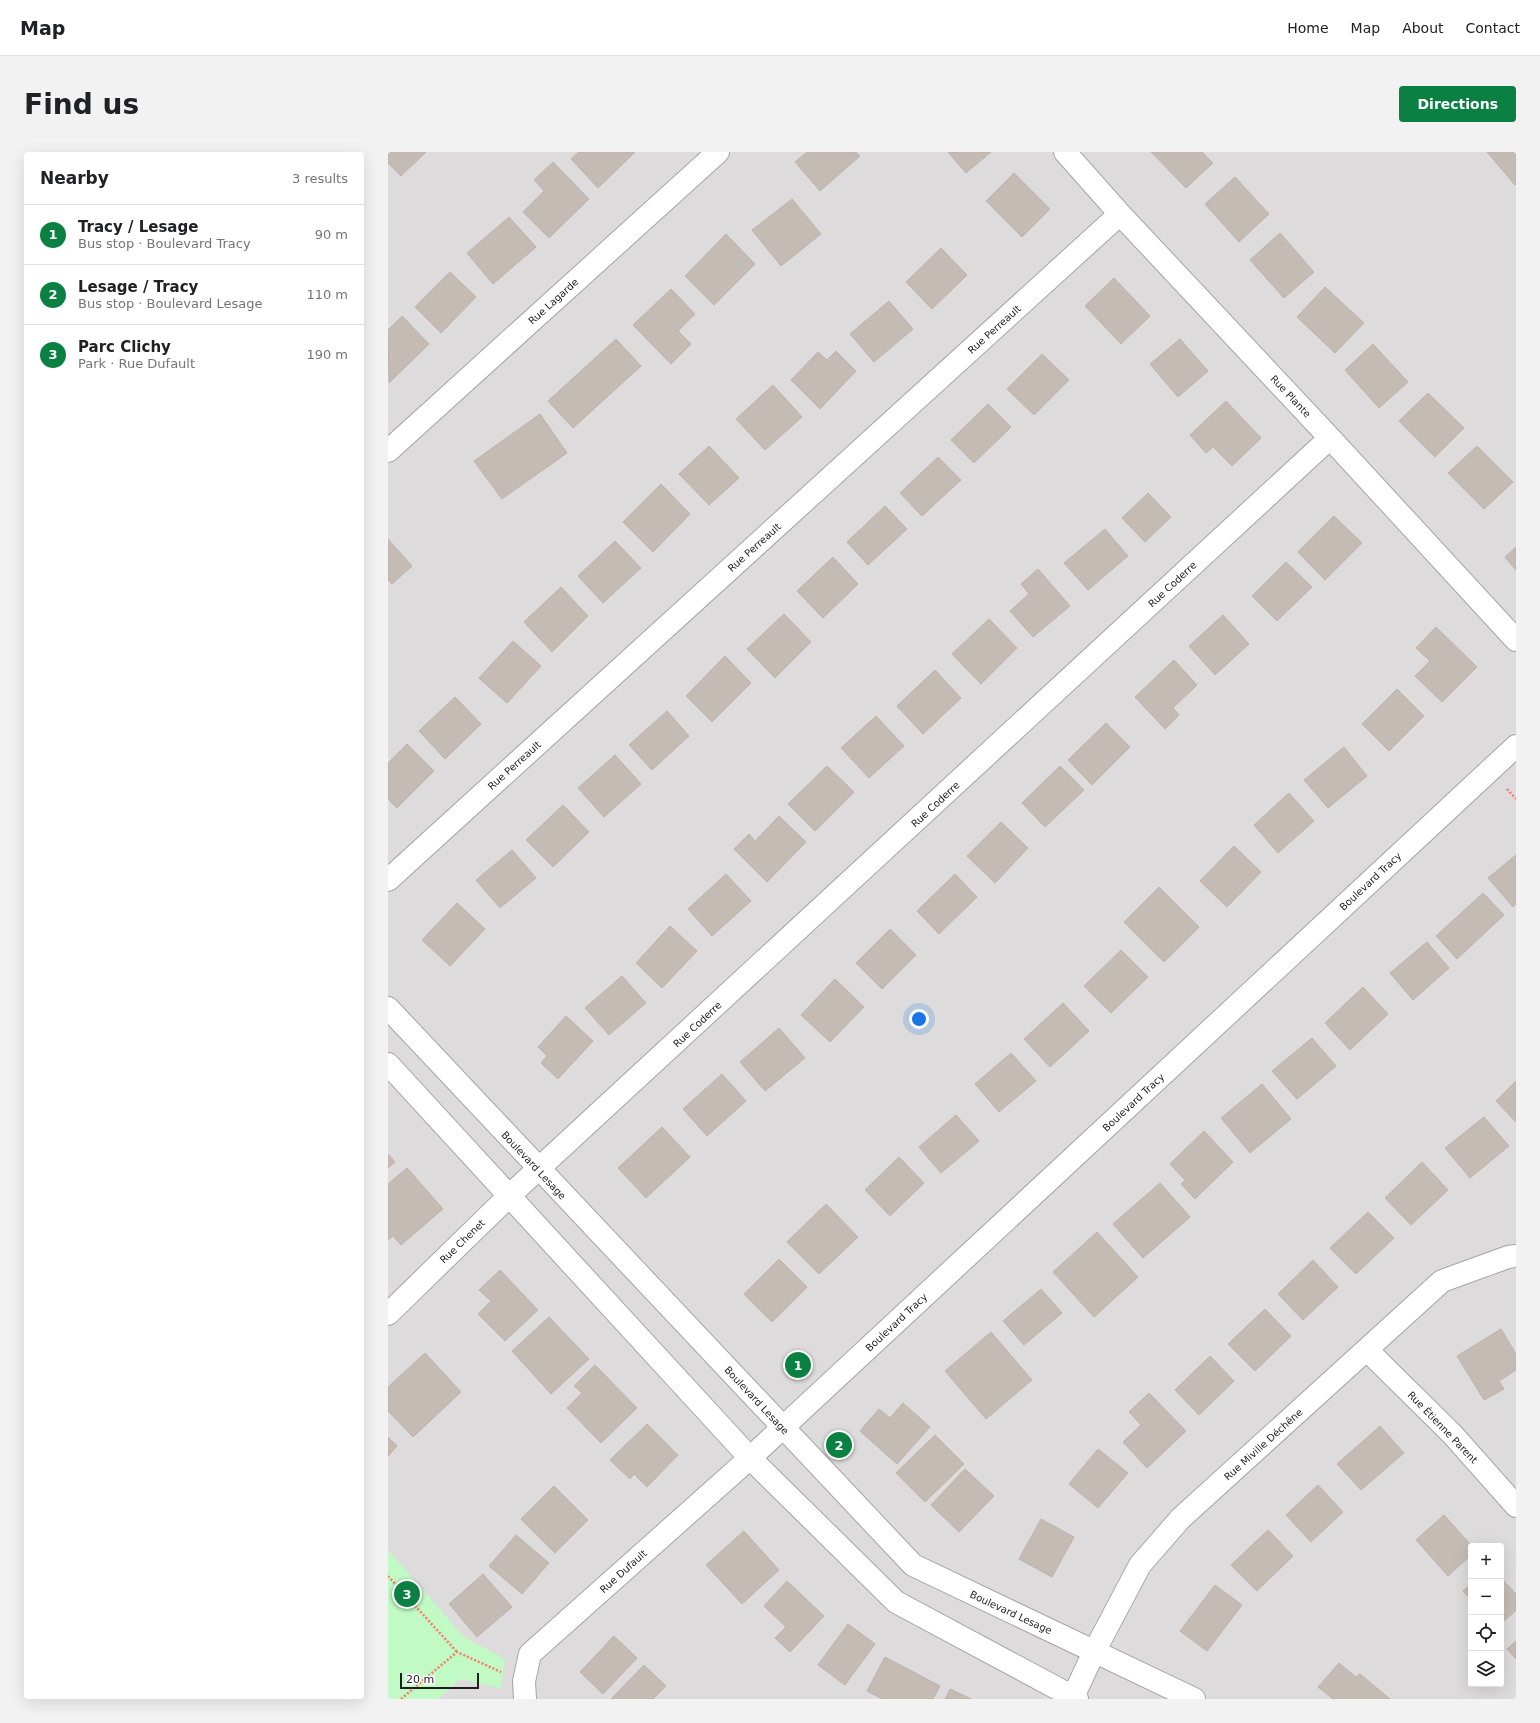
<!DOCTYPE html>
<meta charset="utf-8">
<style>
:root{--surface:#fff;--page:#f2f2f2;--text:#202124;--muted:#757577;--line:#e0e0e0;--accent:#0b8043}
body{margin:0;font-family:"DejaVu Sans",sans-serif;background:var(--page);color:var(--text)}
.controls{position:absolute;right:12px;bottom:12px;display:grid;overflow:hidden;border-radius:4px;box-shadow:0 4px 16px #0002}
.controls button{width:36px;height:36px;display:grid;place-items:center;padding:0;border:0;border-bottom:1px solid var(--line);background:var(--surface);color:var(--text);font:20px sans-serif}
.scale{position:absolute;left:12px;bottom:10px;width:79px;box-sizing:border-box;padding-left:4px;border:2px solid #1e1e1e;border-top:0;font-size:11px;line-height:14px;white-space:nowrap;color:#1e1e1e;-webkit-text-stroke:3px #fff;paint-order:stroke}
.you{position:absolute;left:531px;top:867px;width:14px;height:14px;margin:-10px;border:3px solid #fff;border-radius:50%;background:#1a73e8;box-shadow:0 0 0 6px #1a73e833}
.badge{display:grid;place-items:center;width:26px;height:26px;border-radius:50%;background:var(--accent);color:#fff;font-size:13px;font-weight:700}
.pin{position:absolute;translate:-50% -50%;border:2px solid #fff;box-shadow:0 1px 4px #0006}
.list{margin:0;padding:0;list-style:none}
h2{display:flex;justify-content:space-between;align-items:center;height:52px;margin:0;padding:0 16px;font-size:17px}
h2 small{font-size:13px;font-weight:400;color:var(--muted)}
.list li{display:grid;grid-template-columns:26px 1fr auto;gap:12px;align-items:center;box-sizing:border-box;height:60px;padding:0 16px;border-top:1px solid var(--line)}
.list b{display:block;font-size:15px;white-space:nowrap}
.list p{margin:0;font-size:13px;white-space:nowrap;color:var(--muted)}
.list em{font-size:13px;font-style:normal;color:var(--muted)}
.icon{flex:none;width:22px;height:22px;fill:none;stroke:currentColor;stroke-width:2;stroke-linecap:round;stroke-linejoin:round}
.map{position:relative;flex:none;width:1128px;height:1547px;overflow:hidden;border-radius:4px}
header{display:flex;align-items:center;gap:24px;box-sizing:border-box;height:56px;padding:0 20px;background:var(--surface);border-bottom:1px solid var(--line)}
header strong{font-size:19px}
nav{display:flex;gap:22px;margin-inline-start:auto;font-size:14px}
.intro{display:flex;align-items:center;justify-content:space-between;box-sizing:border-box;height:96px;padding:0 24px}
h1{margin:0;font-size:28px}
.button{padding:10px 18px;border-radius:4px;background:var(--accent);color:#fff;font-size:14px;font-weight:700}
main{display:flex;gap:24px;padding:0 24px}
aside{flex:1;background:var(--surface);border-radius:4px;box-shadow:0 4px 16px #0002}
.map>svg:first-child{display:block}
.residential{fill:#dddbdb;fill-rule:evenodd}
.park{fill:#c1fac5}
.building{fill:#c4bbb4;stroke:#c1b2a7}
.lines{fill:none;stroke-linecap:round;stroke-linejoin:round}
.minor-casing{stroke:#a5a5a5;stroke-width:24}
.path{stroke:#fc7869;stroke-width:2.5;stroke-dasharray:2 2;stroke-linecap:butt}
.minor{stroke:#fff;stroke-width:22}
.labels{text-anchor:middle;stroke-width:4;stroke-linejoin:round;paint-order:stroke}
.street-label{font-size:10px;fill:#1e1e1e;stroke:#fff}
</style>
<header>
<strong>Map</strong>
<nav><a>Home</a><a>Map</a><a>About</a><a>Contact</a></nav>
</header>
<div class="intro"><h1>Find us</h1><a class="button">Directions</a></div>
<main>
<aside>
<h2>Nearby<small>3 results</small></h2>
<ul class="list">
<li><span class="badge">1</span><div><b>Tracy / Lesage</b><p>Bus stop · Boulevard Tracy</p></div><em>90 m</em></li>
<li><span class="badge">2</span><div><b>Lesage / Tracy</b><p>Bus stop · Boulevard Lesage</p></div><em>110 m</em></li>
<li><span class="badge">3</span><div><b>Parc Clichy</b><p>Park · Rue Dufault</p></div><em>190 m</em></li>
</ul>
</aside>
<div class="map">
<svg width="1128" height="1547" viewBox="0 0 1128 1547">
<rect width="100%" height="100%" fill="#f0ece4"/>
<path class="residential" d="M 0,0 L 1128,0 L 1128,1547 L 0,1547 ZM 1083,1394 L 1113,1394 L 1113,1532 L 1083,1532 Z"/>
<path class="park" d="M 0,1398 L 76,1485 L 117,1507 L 113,1536 L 72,1527 L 50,1547 L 0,1547 Z"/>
<path class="building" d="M 0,0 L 38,0 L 13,24 L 0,11 Z
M 191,0 L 247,0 L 210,36 L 183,7 Z
M 419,0 L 468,0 L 472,4 L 432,39 L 407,10 Z
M 560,0 L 603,0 L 578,21 Z
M 763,0 L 814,0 L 825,11 L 798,36 Z
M 1099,0 L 1128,0 L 1128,32 L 1127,33 Z
M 165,10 L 201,47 L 161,86 L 135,60 L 156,39 L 146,28 Z
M 626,21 L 662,57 L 634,85 L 598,49 Z
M 847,25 L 881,62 L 851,90 L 817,52 Z
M 404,47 L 433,82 L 393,114 L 364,78 Z
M 121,65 L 148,95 L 105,132 L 79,101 Z
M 892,81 L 926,120 L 896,146 L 862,108 Z
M 338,82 L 367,112 L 326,153 L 297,124 Z
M 553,96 L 579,123 L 544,157 L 518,130 Z
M 62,120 L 88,145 L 53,181 L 27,155 Z
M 726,126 L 762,164 L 733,192 L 697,154 Z
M 937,135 L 976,171 L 947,201 L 909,165 Z
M 283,137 L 307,162 L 290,179 L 303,192 L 283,212 L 245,173 Z
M 501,149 L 525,177 L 486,210 L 462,182 Z
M 14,164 L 41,192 L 1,231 L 0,178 Z
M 228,187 L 253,214 L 185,276 L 160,249 Z
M 792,187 L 820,219 L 790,245 L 762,212 Z
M 985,192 L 1020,230 L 991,256 L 957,218 Z
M 448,199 L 468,219 L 432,257 L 403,228 L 430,200 L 439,208 Z
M 654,202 L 681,228 L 646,263 L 619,237 Z
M 385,233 L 414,265 L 377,298 L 348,267 Z
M 1040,241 L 1076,276 L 1047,305 L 1011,269 Z
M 838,249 L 873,286 L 844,314 L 825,295 L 818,301 L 802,283 Z
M 600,252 L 623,275 L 586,311 L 563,288 Z
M 152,262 L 179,301 L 114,347 L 86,309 Z
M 321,294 L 351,326 L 321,353 L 291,322 Z
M 1089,294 L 1125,330 L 1096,357 L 1060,321 Z
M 550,305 L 573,328 L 534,364 L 512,341 Z
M 273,332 L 302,362 L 265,400 L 235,370 Z
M 760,341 L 783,365 L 757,390 L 734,366 Z
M 497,354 L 519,377 L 480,413 L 459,390 Z
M 946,364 L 974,391 L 937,428 L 910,400 Z
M 717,377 L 740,404 L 700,438 L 676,411 Z
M 0,387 L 24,414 L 4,432 L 0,428 Z
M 227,389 L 253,416 L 215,451 L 190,424 Z
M 1128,395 L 1128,418 L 1117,405 Z
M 445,405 L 470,432 L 435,466 L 409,439 Z
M 898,410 L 924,435 L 889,469 L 864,444 Z
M 650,417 L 682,454 L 645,485 L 622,459 L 641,442 L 633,432 Z
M 173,435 L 200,464 L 164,500 L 136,470 Z
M 396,462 L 423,490 L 387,526 L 359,497 Z
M 835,463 L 861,492 L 827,523 L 801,494 Z
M 601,467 L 629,496 L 593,532 L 564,502 Z
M 1048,475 L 1089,515 L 1054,550 L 1027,524 L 1042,509 L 1028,496 Z
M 125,489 L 153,514 L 119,551 L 91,526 Z
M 337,504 L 363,531 L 324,570 L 298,544 Z
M 786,508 L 809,533 L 785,556 L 791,563 L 777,577 L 747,545 Z
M 547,518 L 573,546 L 535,582 L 509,554 Z
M 1009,537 L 1036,564 L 1001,599 L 974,572 Z
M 67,545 L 93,572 L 57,607 L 31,579 Z
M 279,559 L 301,584 L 264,618 L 241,593 Z
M 488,564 L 516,594 L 481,626 L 453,596 Z
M 718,571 L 742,595 L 704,633 L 680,608 Z
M 19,592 L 46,619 L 9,656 L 0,647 L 0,611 Z
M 956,595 L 979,624 L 940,656 L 916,628 Z
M 227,603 L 253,632 L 216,665 L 190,636 Z
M 439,614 L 466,640 L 427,679 L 400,652 Z
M 672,614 L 696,638 L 657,675 L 634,651 Z
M 901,641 L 926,669 L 890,701 L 866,673 Z
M 175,653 L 201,680 L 165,715 L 138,688 Z
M 391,664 L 418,690 L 379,730 L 346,697 L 361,682 L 367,689 Z
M 613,670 L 640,696 L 607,731 L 579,704 Z
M 846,694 L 873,720 L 839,755 L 812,729 Z
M 124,698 L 148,726 L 112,756 L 88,728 Z
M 1128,703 L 1128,752 L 1125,755 L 1100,726 Z
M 338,722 L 363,749 L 324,784 L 300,757 Z
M 567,722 L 589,745 L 551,782 L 529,759 Z
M 771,735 L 811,775 L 776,810 L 736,770 Z
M 1095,741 L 1116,763 L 1069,807 L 1048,784 Z
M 69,751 L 97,777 L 62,814 L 34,788 Z
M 282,774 L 309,799 L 274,836 L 248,811 Z
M 502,777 L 528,803 L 494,837 L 468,811 Z
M 1039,790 L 1061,816 L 1025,848 L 1002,821 Z
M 733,798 L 760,825 L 723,861 L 696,834 Z
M 234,824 L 258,851 L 221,883 L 197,856 Z
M 447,827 L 476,855 L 442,890 L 413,863 Z
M 975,835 L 1000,862 L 962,898 L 937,871 Z
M 675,851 L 701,879 L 662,915 L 636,887 Z
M 178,864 L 205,889 L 170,927 L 153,911 L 159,904 L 150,895 Z
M 391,876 L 417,906 L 377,939 L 352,910 Z
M 924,886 L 948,914 L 909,947 L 884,919 Z
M 623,901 L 648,929 L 611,960 L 587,932 Z
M 334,922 L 358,949 L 319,984 L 295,957 Z
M 1128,929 L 1128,970 L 1108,949 Z
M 874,932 L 903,967 L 862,1001 L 833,966 Z
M 568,963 L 591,989 L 553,1021 L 531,995 Z
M 1096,965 L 1121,994 L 1082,1026 L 1057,996 Z
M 274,975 L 302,1005 L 258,1046 L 230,1016 Z
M 816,979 L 845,1010 L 807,1047 L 793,1032 L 797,1028 L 782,1012 Z
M 0,1002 L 7,1010 L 0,1016 Z
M 511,1005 L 536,1031 L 502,1064 L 477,1038 Z
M 1034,1010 L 1060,1038 L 1023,1073 L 997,1046 Z
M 19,1016 L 55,1057 L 13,1093 L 5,1084 L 0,1088 L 0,1032 Z
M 772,1031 L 802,1065 L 755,1106 L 725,1072 Z
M 438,1052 L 470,1085 L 431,1122 L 399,1090 Z
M 980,1060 L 1006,1086 L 968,1122 L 942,1096 Z
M 709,1080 L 750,1125 L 706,1165 L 665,1120 Z
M 391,1107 L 419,1135 L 384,1170 L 356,1142 Z
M 925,1108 L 950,1135 L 915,1168 L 890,1142 Z
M 112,1118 L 150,1158 L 117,1189 L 90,1162 L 103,1149 L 91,1138 Z
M 653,1137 L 674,1161 L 636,1193 L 615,1169 Z
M 877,1157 L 903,1184 L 867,1219 L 840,1192 Z
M 161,1165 L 201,1207 L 163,1242 L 124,1199 Z
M 1113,1177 L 1128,1202 L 1128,1218 L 1111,1229 L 1116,1237 L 1096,1248 L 1069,1204 Z
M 603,1180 L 644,1228 L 598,1267 L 557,1219 Z
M 37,1201 L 73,1240 L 25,1285 L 0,1259 L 0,1235 Z
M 822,1204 L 846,1229 L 811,1263 L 787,1238 Z
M 207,1213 L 249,1256 L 213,1291 L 179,1256 L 194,1241 L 186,1234 Z
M 761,1241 L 798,1279 L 759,1316 L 735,1290 L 753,1273 L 741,1260 Z
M 515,1251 L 542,1275 L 509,1312 L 472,1279 L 491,1257 L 502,1266 Z
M 259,1272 L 290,1303 L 259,1335 L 246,1322 L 242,1327 L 222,1308 Z
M 992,1274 L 1016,1301 L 973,1338 L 949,1312 Z
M 547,1283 L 576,1312 L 537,1350 L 508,1321 Z
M 0,1285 L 9,1294 L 0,1304 Z
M 710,1297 L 740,1321 L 710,1356 L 681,1332 Z
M 577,1317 L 606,1344 L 571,1380 L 543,1353 Z
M 930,1333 L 955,1360 L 923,1390 L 898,1363 Z
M 166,1334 L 200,1368 L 167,1401 L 133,1367 Z
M 1056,1363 L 1084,1394 L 1083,1403 L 1060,1424 L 1028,1388 Z
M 653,1367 L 686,1385 L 664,1425 L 631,1407 Z
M 880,1378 L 905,1404 L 869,1439 L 843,1413 Z
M 356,1379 L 391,1418 L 354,1452 L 318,1413 Z
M 128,1383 L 161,1411 L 134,1442 L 101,1414 Z
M 95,1422 L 124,1455 L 89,1485 L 61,1452 Z
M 1113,1426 L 1128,1442 L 1128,1458 L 1113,1472 Z
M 399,1429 L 436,1464 L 402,1500 L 387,1486 L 398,1475 L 376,1454 Z
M 1083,1432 L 1083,1448 L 1075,1439 Z
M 827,1433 L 854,1453 L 819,1499 L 792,1479 Z
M 460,1472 L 487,1492 L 457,1533 L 430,1513 Z
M 226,1484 L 249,1506 L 215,1542 L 192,1520 Z
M 1128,1489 L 1128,1507 L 1119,1497 Z
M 497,1505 L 552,1534 L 545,1547 L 494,1547 L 479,1539 Z
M 951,1511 L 968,1525 L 972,1522 L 1002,1547 L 945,1547 L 930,1535 Z
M 256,1513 L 278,1534 L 265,1547 L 223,1547 Z
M 562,1537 L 583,1547 L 557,1547 Z"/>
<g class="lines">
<g class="minor-casing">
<path id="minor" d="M 677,0 L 732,62 L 942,286 L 1128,488
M 0,299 L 330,0
M 0,728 L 732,62
M 0,856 L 525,1413 L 806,1547
M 0,912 L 362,1306 L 508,1450 L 689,1547
M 0,1162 L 121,1044 L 942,286
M 979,1198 L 1065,1283 L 1128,1354
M 685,1545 L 706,1500 L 752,1413 L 792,1367 L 1054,1129 L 1120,1105 L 1128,1104
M 137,1547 L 136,1529 L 142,1502 L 362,1306 L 1128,594"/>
</g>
<path class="path" d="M 1119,637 L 1128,647
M 0,1424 L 69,1500
M 13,1547 L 69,1500 L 113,1520"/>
<use href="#minor" class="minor"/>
</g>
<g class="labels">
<g class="street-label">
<text transform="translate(165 149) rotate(-42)" y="4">Rue Lagarde</text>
<text transform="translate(606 177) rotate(-42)" y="4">Rue Perreault</text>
<text transform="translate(903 244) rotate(47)" y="4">Rue Plante</text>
<text transform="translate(366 395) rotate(-42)" y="4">Rue Perreault</text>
<text transform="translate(784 432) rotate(-43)" y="4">Rue Coderre</text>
<text transform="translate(126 613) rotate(-42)" y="4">Rue Perreault</text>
<text transform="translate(547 652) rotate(-43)" y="4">Rue Coderre</text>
<text transform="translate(982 729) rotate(-43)" y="4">Boulevard Tracy</text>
<text transform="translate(309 872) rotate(-43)" y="4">Rue Coderre</text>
<text transform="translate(745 950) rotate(-43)" y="4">Boulevard Tracy</text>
<text transform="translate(146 1013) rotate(47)" y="4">Boulevard Lesage</text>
<text transform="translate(74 1089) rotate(-44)" y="4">Rue Chenet</text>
<text transform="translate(508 1170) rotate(-43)" y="4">Boulevard Tracy</text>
<text transform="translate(369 1248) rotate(47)" y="4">Boulevard Lesage</text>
<text transform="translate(1055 1275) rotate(46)" y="4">Rue Étienne Parent</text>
<text transform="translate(875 1292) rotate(-42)" y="4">Rue Miville Déchêne</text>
<text transform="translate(235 1419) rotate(-42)" y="4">Rue Dufault</text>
<text transform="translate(623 1460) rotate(25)" y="4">Boulevard Lesage</text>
</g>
</g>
</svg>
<div class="controls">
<button>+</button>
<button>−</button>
<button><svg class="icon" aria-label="locate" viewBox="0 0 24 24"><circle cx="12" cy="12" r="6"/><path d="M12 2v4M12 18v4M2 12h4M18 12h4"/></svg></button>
<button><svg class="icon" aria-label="layers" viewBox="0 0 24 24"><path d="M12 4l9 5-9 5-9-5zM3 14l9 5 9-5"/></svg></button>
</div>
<div class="scale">20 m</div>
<div class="you"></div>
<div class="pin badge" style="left:410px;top:1213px">1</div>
<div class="pin badge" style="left:451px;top:1293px">2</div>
<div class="pin badge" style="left:19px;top:1442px">3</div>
</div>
</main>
